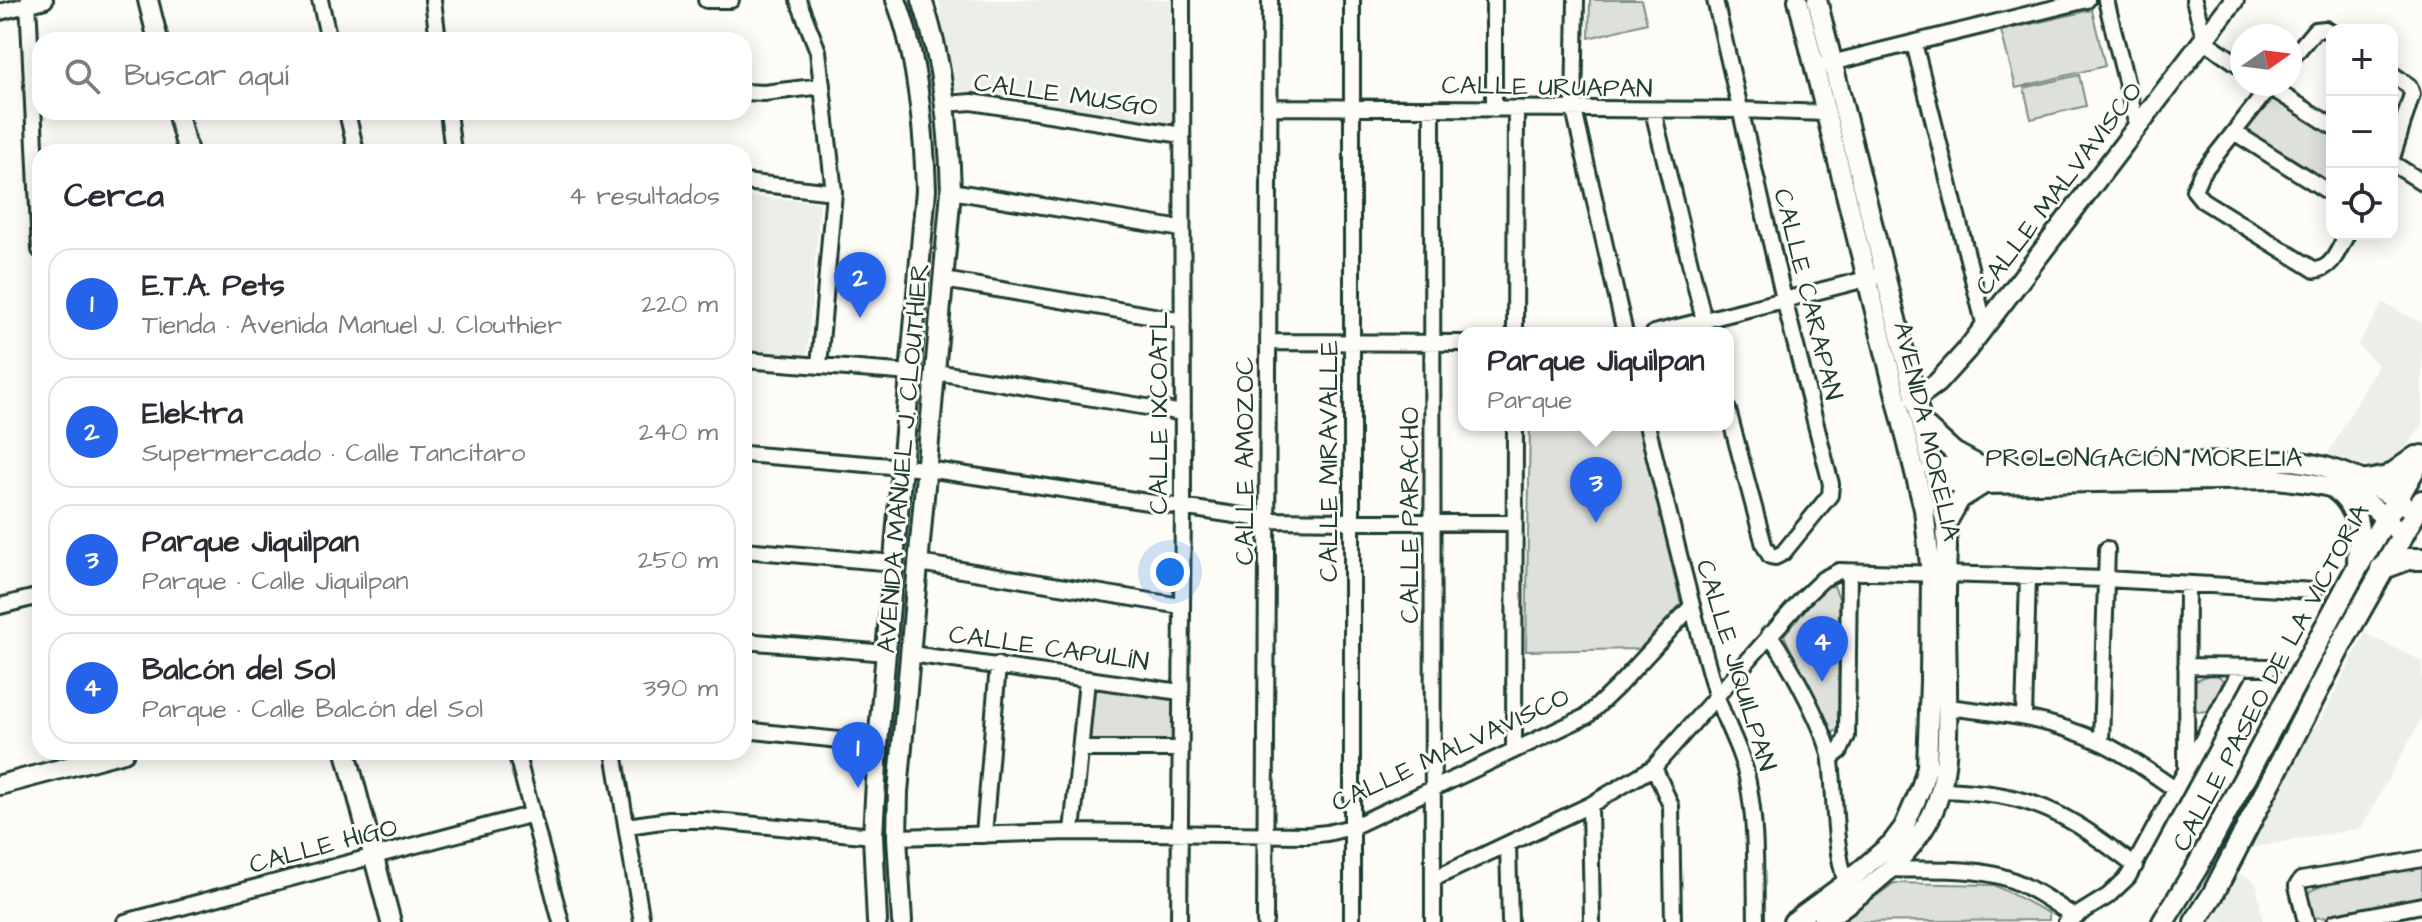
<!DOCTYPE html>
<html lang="es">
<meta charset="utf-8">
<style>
:root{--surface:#fff;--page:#f7f7f7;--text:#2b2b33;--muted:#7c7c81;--line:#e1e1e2;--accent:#2563eb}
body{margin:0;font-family:"Architects Daughter",sans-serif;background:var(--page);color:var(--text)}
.controls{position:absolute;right:24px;top:24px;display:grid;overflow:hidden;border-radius:16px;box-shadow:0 4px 20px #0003}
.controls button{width:72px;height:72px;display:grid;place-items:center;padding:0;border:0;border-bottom:2px solid var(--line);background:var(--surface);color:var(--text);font:40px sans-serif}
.compass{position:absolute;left:2230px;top:24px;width:72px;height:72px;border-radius:50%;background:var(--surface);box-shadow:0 4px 20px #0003;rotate:76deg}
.you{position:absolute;left:1170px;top:572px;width:28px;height:28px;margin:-20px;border:6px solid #fff;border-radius:50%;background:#1a73e8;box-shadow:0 0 0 12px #1a73e833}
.badge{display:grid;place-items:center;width:52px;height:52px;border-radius:50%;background:var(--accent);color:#fff;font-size:26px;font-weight:700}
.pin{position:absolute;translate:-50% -66px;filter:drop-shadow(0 2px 4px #0008)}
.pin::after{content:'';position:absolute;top:42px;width:28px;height:24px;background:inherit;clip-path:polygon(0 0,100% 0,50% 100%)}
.popup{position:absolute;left:1458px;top:327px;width:276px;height:104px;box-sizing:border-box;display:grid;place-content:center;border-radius:16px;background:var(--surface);filter:drop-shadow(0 2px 6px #0005);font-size:26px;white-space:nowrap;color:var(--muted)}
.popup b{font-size:30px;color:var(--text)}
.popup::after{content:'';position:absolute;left:50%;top:100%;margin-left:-16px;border:16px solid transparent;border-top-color:var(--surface)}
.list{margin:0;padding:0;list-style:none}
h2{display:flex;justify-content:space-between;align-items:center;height:104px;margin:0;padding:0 32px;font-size:34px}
h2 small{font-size:26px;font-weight:400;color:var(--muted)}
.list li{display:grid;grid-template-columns:52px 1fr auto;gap:24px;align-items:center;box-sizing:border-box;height:112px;margin:0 16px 16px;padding:0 16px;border:2px solid var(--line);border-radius:24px}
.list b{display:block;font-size:30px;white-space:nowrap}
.list p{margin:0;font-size:26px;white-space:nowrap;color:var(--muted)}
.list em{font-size:26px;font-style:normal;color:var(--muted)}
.icon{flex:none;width:44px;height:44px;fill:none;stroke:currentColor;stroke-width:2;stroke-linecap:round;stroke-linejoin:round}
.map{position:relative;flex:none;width:2422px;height:922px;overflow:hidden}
.search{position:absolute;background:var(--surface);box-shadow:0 4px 20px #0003;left:32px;top:32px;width:720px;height:88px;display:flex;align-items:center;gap:20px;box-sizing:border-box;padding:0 28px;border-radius:24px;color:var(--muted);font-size:30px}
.panel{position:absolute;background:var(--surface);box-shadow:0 4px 20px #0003;left:32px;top:144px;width:720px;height:616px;border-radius:24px}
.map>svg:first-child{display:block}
.built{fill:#eceee9}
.green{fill:#dde0db;stroke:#7e8e88;stroke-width:2}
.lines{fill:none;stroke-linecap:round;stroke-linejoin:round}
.street-casing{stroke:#1f3d34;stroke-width:20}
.secondary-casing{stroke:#1f3d34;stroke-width:24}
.primary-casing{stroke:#1f3d34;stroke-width:26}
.street{stroke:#fdfcf7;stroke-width:14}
.secondary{stroke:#fdfcf7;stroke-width:18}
.primary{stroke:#fdfcf7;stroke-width:20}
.labels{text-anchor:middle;stroke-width:6;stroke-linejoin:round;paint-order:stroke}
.street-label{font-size:26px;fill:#1f3d34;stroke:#fdfcf7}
</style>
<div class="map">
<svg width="2422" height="922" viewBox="0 0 2422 922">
<rect width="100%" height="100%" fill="#fdfcf7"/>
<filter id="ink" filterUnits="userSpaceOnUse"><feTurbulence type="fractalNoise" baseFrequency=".0125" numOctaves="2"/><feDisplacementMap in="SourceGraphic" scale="16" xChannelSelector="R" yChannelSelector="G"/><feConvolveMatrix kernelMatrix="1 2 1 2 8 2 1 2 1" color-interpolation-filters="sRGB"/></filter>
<g filter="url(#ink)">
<path class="built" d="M 939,0 L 1174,0 L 1174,126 L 952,90 Z
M 744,196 L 820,202 L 807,357 L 744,351 Z
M 2383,303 L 2422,323 L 2422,425 L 2393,465 L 2381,471 L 2328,454 L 2378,365 L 2358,345 Z
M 2365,634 L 2422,661 L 2422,715 L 2416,729 L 2361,828 L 2249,848 L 2304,741 L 2323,716 Z
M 2237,872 L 2256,882 L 2263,922 L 2206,922 Z"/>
<path class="green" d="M 1590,0 L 1641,0 L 1647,23 L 1589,38 Z
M 2092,10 L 2105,66 L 2016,88 L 2001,31 Z
M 2079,75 L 2086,106 L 2031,119 L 2024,88 Z
M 2273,99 L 2332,135 L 2332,188 L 2245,130 Z
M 1530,425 L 1639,425 L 1681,604 L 1640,649 L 1526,651 Z
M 1834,586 L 1839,598 L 1838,729 L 1833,733 L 1827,733 L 1784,635 L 1824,587 Z
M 2212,674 L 2219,676 L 2223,681 L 2214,710 L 2199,712 L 2194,707 L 2193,681 Z
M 1094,689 L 1174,700 L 1172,746 L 1090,744 Z
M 2422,864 L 2422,898 L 2337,917 L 2309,918 L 2306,901 L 2310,891 L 2331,882 Z
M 1894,883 L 1994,885 L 2049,913 L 2049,920 L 1841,922 Z"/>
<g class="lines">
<g class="street-casing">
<path id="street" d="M 28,0 L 40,250
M 320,0 L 329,40
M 433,0 L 438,40
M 706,0 L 731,0
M 798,0 L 818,51 L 834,192 L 819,366
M 1576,0 L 1574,110 L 1625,333
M 1715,0 L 1784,299 L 1831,484 L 1830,495 L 1783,553 L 1775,557 L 1770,556 L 1764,545 L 1728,410
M 2106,0 L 2137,126
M 2194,0 L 2205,41 L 2242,67
M 0,12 L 45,0
M 1914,43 L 1985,327
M 2290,60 L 2315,30 L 2325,29 L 2332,33
M 1823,65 L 2087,0
M 2392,74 L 2409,86 L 2412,94 L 2392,158
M 2265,84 L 2332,126
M 2272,84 L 2201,174 L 2194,190 L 2202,200 L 2315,270 C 2333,269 2339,248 2347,234
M 744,92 L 764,93 L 822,86
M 944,104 L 972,102 L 1182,135
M 1270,107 L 1742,110 L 1825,113
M 1432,109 L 1433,922
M 1494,109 L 1494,0
M 1653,111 L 1707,333
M 347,112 L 356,152
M 448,112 L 453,152
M 2234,132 L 2332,194
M 2392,163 L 2422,182
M 744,182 L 834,192
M 951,191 L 1182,229
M 944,280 L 1183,321
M 1515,333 L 1516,109
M 1654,333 L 1874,277
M 1269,342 L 1464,343
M 744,360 L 911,373
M 936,372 L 1183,413
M 1647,425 C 1669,514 1690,603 1715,691 C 1724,722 1742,749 1748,782 C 1757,828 1755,876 1756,922
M 744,454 L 927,469 L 1268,520 L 1515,523
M 744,550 L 894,563
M 919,563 L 1181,606
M 0,606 L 40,596
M 1769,634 C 1787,658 1828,733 1831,761 C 1836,805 1833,841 1846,883
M 744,641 L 886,653
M 911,654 L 1180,692
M 2186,666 L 2272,667
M 1947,707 C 2000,713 2053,719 2102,743 C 2128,755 2151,773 2175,789
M 2024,717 L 2028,577
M 744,730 L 878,744
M 2101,742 L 2107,549
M 1082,749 L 1180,749
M 1514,750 L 1515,425
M 516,752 L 561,922
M 614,752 L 642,922
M 1831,758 L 1840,751 L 1847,736 L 1849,572
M 1654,767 L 1671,806 L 1673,922
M 2186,767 L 2187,584
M 1941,790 C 2032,793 2064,811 2135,866
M 1590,805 L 1592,922
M 627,826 L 669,820 L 705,820 L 873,836
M 1072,832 L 1087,680
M 984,835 L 998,665
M 897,837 L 1072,832 L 1308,835 L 1327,833 L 1352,827 L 1587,716 L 1618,686 L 1691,607
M 1508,845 L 1510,922
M 1890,869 C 1928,871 1973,866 2009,879 C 2033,888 2054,903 2075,917
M 1433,879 L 1590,805 L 1654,767 L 1804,597 L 1823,579 L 1839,571 L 2106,579 L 2314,591
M 125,922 L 533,814
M 1179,922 L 1183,506 L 1182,0
M 1265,922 L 1270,0
M 1352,922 L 1352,0
M 2066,922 L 2108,896 L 2128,877 L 2242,667
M 2306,922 L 2297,886 L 2301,880 L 2422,859
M 2335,922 L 2422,905"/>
</g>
<g class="secondary-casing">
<path id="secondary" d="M 148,0 L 158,40
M 1817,0 L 1936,481 L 1946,524 L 1947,548 C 1945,593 1946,638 1947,683 C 1947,726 1951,776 1931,816 C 1907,862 1863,893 1822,922
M 177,112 L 188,152
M 1915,399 L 1937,383 L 1966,351 L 2234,0
M 1922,423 L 1954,452 L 1978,465
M 1932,467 L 2293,461 C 2343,467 2374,484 2415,512
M 1936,481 L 1984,484 L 2276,479 C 2333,485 2364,489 2401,536
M 1946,524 L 1960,499 L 1984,484
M 346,752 L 391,922
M 0,785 L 124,752
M 877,922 L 873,836 L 878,744 L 926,190 C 924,130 918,56 896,0
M 902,922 L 897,837 L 898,792 L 951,191 C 949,128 943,61 922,0
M 1793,922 L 1846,883 L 1892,843 L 1904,827 L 1921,788 L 1927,767 L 1930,681 L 1931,574 L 1924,509 L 1798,0"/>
</g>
<g class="primary-casing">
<path id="primary" d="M 2367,481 L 2388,477 L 2416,457
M 2335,489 C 2360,507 2360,533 2358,561
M 2381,569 L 2408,559 L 2422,559
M 2163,922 L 2196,869 L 2358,566 L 2422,456
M 2195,922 L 2212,896 L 2344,639 L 2422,501"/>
</g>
<use href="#street" class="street"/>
<use href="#secondary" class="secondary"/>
<use href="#primary" class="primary"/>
</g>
</g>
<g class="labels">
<g class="street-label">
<text transform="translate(1547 86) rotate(1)" y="9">CALLE URUAPAN</text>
<text transform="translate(1066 94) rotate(8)" y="9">CALLE MUSGO</text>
<text transform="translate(2058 188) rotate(-53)" y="9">CALLE MALVAVISCO</text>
<text transform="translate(1809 294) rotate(76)" y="9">CALLE CARAPAN</text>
<text transform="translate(1158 413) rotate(-90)" y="9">CALLE IXCOATL</text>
<text transform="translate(1928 431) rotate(77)" y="9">AVENIDA MORELIA</text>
<text x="2144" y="466">PROLONGACIÓN MORELIA</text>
<text transform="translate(902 458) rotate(-85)" y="9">AVENIDA MANUEL J. CLOUTHIER</text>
<text transform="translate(1244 461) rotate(-90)" y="9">CALLE AMOZOC</text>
<text transform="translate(1328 461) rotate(-90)" y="9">CALLE MIRAVALLE</text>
<text transform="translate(1409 515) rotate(-90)" y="9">CALLE PARACHO</text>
<text transform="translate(1049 647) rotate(8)" y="9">CALLE CAPULÍN</text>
<text transform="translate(1737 665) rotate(73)" y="9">CALLE JIQUILPAN</text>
<text transform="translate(2270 677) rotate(-62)" y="9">CALLE PASEO DE LA VICTORIA</text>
<text transform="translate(1450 749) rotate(-25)" y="9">CALLE MALVAVISCO</text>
<text transform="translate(323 845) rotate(-15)" y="9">CALLE HIGO</text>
</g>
</g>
</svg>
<div class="controls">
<button>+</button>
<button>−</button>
<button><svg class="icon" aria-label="locate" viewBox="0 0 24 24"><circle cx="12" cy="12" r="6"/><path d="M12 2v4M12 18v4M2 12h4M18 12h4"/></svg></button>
</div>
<svg class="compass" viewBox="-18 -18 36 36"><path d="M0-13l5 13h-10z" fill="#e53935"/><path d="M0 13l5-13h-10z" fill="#7c7c81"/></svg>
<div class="you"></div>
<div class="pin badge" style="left:858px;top:788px">1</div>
<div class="pin badge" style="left:860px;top:318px">2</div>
<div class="pin badge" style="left:1596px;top:523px">3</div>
<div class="popup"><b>Parque Jiquilpan</b>Parque</div>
<div class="pin badge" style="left:1822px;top:682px">4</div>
<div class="search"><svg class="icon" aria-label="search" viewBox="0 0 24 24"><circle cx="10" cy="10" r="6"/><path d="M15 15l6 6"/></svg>Buscar aquí</div>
<section class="panel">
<h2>Cerca<small>4 resultados</small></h2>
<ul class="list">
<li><span class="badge">1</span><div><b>E.T.A. Pets</b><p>Tienda · Avenida Manuel J. Clouthier</p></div><em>220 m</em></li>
<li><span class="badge">2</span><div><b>Elektra</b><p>Supermercado · Calle Tancítaro</p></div><em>240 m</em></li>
<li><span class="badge">3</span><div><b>Parque Jiquilpan</b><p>Parque · Calle Jiquilpan</p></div><em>250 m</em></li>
<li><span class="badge">4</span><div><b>Balcón del Sol</b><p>Parque · Calle Balcón del Sol</p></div><em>390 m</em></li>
</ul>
</section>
</div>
